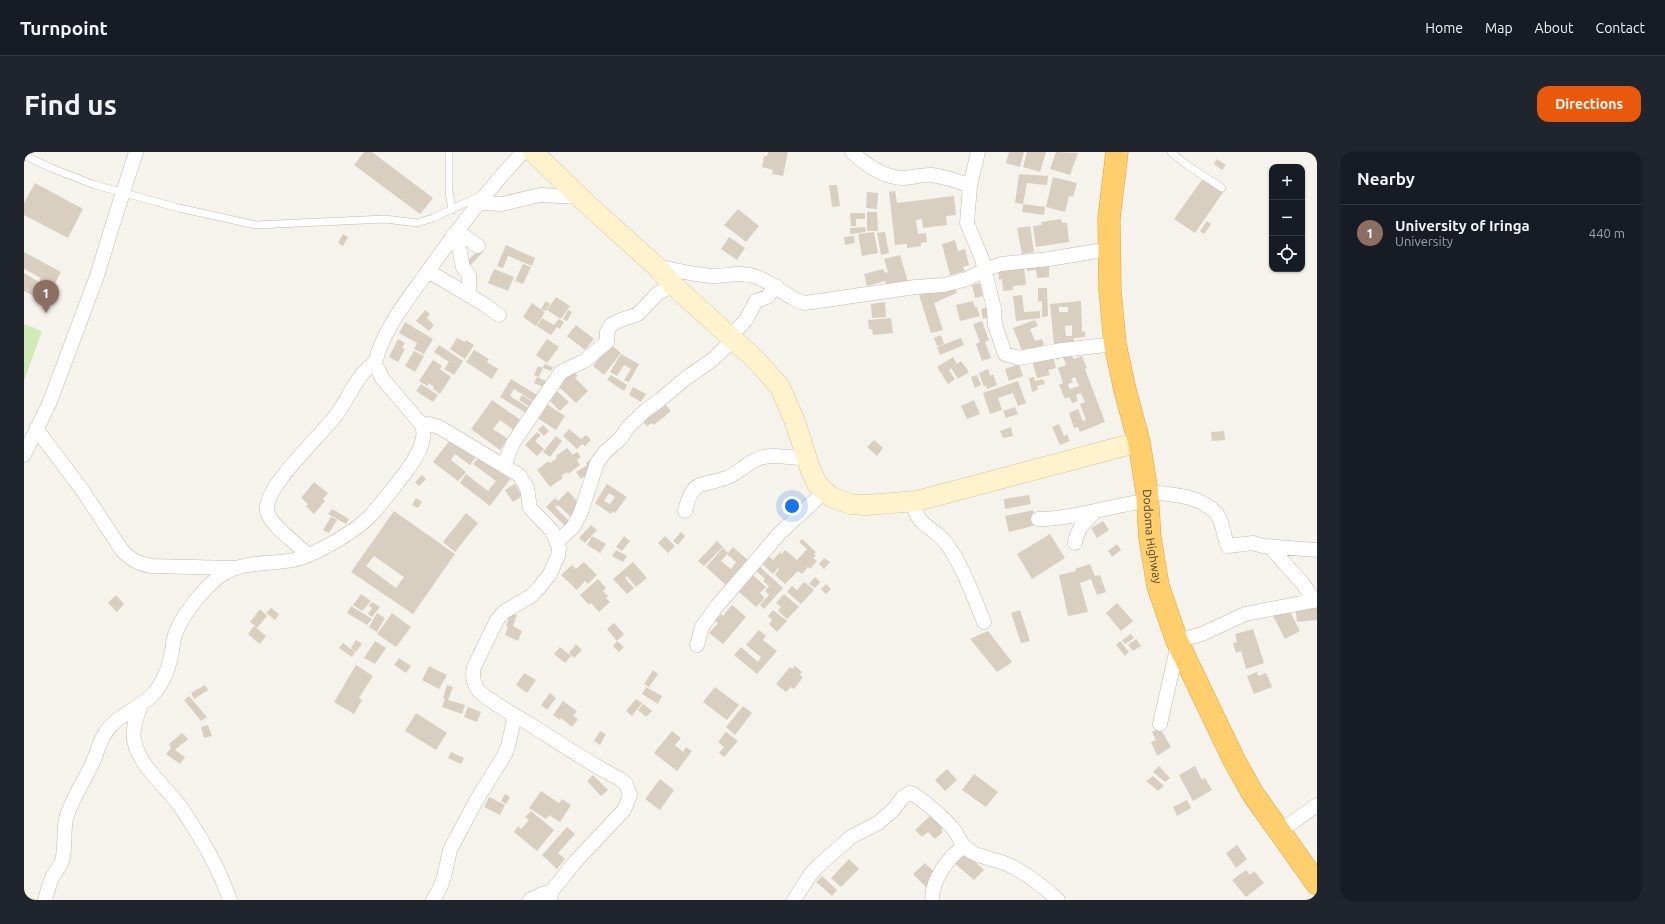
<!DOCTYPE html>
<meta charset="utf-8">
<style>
:root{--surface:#171b24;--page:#20242c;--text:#f1f3f6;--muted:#9ea1a6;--line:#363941;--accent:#ea580c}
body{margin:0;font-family:Ubuntu,sans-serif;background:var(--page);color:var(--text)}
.controls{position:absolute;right:12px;top:12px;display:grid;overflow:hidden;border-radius:8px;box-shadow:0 1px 3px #0004}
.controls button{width:36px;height:36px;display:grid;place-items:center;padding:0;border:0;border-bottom:1px solid var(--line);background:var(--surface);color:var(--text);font:20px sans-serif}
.you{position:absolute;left:768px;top:354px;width:14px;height:14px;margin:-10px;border:3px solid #fff;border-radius:50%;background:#1a73e8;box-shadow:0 0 0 6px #1a73e833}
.badge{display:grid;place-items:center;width:26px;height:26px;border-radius:50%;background:var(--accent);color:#fff;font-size:13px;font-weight:700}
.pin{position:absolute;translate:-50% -33px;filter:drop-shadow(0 1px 2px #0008)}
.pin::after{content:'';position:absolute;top:21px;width:14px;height:12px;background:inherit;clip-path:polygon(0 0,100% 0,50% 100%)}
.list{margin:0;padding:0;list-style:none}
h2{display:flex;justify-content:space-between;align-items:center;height:52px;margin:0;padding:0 16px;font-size:17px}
h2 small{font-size:13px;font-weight:400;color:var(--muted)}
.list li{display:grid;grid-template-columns:26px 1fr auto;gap:12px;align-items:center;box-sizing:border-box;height:56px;padding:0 16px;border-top:1px solid var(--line)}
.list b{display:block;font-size:15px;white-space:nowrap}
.list p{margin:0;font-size:13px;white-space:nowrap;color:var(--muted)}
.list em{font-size:13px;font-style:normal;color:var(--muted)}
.icon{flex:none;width:22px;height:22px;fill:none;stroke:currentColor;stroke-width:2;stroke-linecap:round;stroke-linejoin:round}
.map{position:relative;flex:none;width:1293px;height:748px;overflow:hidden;border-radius:12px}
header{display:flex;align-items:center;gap:24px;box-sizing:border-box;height:56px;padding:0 20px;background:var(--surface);border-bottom:1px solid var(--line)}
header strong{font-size:19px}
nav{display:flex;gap:22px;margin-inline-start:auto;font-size:14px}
.intro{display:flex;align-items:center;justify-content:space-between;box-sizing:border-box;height:96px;padding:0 24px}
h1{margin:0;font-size:28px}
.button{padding:10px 18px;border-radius:12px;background:var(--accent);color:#fff;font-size:14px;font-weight:700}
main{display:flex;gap:24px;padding:0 24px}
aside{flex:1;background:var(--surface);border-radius:12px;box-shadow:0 1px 3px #0004}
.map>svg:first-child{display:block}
.green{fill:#d2eab5}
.building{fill:#d8cfc1;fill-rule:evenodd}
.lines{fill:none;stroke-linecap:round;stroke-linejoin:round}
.lane-casing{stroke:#c2bbae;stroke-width:8}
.street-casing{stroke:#c2bbae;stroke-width:15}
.secondary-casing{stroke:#d6c79b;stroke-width:21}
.highway-casing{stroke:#e0a43c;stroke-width:23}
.lane{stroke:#fff;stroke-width:7}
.street{stroke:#fff;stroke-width:14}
.secondary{stroke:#fff3cd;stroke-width:20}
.highway{stroke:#ffcf6e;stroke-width:22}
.labels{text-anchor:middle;stroke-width:3.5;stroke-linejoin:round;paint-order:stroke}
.street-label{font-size:12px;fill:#4b4439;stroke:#fff}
</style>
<header>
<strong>Turnpoint</strong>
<nav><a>Home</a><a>Map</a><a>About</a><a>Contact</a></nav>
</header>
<div class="intro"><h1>Find us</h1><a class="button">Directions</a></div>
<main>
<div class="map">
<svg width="1293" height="748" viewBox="0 0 1293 748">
<rect width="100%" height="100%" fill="#f6f3ec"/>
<path class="green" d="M 0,172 L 18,179 L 0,229 Z"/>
<path class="building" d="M 340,0 L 348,0 L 409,46 L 396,62 L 330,13 Z
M 744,0 L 764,0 L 759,24 L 748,22 L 749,18 L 738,15 L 740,4 L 743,4 Z
M 985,0 L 1000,0 L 996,15 L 982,11 Z
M 1003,0 L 1022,0 L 1016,20 L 999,15 Z
M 1032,0 L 1054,1 L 1046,23 L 1026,17 Z
M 1193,7 L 1202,13 L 1198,18 L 1190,12 Z
M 995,22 L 1024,24 L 1023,33 L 1003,31 L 999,52 L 991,51 Z
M 1029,25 L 1053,31 L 1049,45 L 1045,44 L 1041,60 L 1022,55 Z
M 1180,25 L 1200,39 L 1171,81 L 1150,67 Z
M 11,31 L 59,57 L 44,86 L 0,63 L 0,51 Z
M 805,33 L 813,33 L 816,54 L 808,55 Z
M 871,39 L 873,51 L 930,44 L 932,63 L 922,64 L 923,73 L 899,76 L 898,67 L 892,68 L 894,82 L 902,81 L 903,90 L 897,91 L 897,94 L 883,96 L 883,92 L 871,93 L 865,40 Z
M 843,40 L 854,41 L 853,57 L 842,56 Z
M 999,52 L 1021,55 L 1020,63 L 998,60 Z
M 714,57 L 735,74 L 722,90 L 700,73 Z
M 843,60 L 853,60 L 854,79 L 843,79 Z
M 826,61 L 841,61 L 841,67 L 832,67 L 832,74 L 827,74 Z
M 1037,67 L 1038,71 L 1043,71 L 1045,90 L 1012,95 L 1009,74 L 1018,73 L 1017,70 Z
M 1183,69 L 1187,72 L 1180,82 L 1176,79 Z
M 1006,74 L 1010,100 L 998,102 L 993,76 Z
M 841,75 L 842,80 L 826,82 L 826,76 Z
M 850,80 L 854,101 L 838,104 L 834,82 Z
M 861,80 L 865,101 L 857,103 L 853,81 Z
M 319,82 L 324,85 L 319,94 L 314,91 Z
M 830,84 L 831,91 L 821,93 L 820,85 Z
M 705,85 L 721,96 L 713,108 L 697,97 Z
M 931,88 L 934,99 L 941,97 L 945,113 L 939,115 L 941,119 L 926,123 L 918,92 Z
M 482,93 L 511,106 L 508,114 L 484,104 L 479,116 L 473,114 Z
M 455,97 L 459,100 L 445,115 L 441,112 Z
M 0,100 L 37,120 L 21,150 L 0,139 L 0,121 L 15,130 L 17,126 L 0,117 Z
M 876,103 L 884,130 L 863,138 L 861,129 L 843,134 L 840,122 L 859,117 L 861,121 L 864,120 L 860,107 Z
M 499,112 L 507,115 L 499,132 L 491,129 Z
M 1025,112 L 1025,125 L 1013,126 L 1012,118 L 1003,119 L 1003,113 Z
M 1000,115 L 1002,133 L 989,134 L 989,138 L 979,139 L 978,127 L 975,128 L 974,117 Z
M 470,117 L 490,125 L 484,139 L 464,131 Z
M 956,131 L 959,144 L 951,146 L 948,133 Z
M 930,132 L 933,141 L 910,151 L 919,178 L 907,181 L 895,143 Z
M 1014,136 L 1023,136 L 1024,164 L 1018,165 L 1018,149 L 1014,150 Z
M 998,143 L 1000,160 L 1016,159 L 1016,166 L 992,169 L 989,144 Z
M 532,145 L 546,154 L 537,167 L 523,158 Z
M 522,149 L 526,152 L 522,159 L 517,157 Z
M 949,149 L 951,155 L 953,155 L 956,164 L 936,169 L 932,153 Z
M 1057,149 L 1058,180 L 1061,179 L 1061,185 L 1050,186 L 1050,191 L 1030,193 L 1026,152 ZM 1035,155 L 1044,155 L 1044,160 L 1035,160 ZM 1048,173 L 1048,184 L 1042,184 L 1041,174 Z
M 861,150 L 862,165 L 848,166 L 847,152 Z
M 508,151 L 521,160 L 512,174 L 499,165 Z
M 964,155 L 966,165 L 959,167 L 957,157 Z
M 401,158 L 406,162 L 403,166 L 410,173 L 405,179 L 392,169 Z
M 544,158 L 548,160 L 543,169 L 539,167 Z
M 518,166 L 530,173 L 535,167 L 540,170 L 536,177 L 533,175 L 527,183 L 513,174 Z
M 867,166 L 869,181 L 849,183 L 848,177 L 845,177 L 844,168 Z
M 1011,168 L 1014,174 L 1006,177 L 1011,189 L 1018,187 L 1020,193 L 999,201 L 989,176 Z
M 958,169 L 965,188 L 961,190 L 967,206 L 958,209 L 952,192 L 956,190 L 949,172 Z
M 381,170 L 409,187 L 400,202 L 390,197 L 393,191 L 375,181 Z
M 552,173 L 570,187 L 561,198 L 543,184 Z
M 917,183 L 920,192 L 913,194 L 910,186 Z
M 433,186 L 441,190 L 442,188 L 450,193 L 441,207 L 426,197 Z
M 937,186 L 940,193 L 916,203 L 913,195 Z
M 374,187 L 381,191 L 378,196 L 381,197 L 374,210 L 365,205 Z
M 523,187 L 535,195 L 523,211 L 512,203 Z
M 586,192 L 597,201 L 580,223 L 569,214 Z
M 415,193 L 439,209 L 430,223 L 420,217 L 425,210 L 410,200 Z
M 450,198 L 465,207 L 463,210 L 474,217 L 468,227 L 442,210 Z
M 390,199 L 400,204 L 391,220 L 381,214 Z
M 597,202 L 615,212 L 605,230 L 600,228 L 607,217 L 600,213 L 593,224 L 586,220 Z
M 1046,202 L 1050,207 L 1058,204 L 1063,216 L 1061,217 L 1081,270 L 1056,280 L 1054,275 L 1050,276 L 1045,261 L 1054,257 L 1059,269 L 1062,268 L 1056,252 L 1061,250 L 1057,241 L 1052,243 L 1054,249 L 1048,251 L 1045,245 L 1041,247 L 1035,233 L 1039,231 L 1034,216 L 1042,213 L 1039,205 L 1033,208 L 1031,203 ZM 1051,225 L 1055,234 L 1046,237 L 1044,232 L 1049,230 L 1047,227 Z
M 1029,204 L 1032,216 L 1024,218 L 1026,223 L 1013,226 L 1008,209 Z
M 929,205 L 933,212 L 937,209 L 945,220 L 934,227 L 927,216 L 925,218 L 931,227 L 924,232 L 913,215 Z
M 409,208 L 418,214 L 416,217 L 427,225 L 416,242 L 409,237 L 410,235 L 405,231 L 404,234 L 395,229 Z
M 520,212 L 529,215 L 527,219 L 519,216 Z
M 995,212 L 999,224 L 985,229 L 981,217 Z
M 514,214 L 519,216 L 515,225 L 510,223 Z
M 964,217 L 966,224 L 969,222 L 973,233 L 963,237 L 962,233 L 960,235 L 955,221 Z
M 549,219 L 554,224 L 551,226 L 564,239 L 552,251 L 534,234 Z
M 587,223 L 603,233 L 600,239 L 583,228 Z
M 953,223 L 957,233 L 951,236 L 947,225 Z
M 513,225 L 524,230 L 521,236 L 510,231 Z
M 1010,225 L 1011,229 L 1019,227 L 1021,232 L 1013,234 L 1014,238 L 1008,240 L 1005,226 Z
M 487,227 L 513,243 L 509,249 L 490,237 L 486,244 L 505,256 L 502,261 L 476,245 Z
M 994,229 L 1002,251 L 994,254 L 989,241 L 974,246 L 978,258 L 966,262 L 959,241 Z
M 397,232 L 414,243 L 409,250 L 392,239 Z
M 609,235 L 622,242 L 617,250 L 605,243 Z
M 533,239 L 545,250 L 536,259 L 525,248 Z
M 498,243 L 509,250 L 506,255 L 495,248 Z
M 636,246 L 647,259 L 630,273 L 628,271 L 623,274 L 616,265 Z
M 468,248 L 498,269 L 491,279 L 476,268 L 469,277 L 484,287 L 476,298 L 447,277 Z
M 950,248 L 956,262 L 943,267 L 937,254 Z
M 521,251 L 541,264 L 532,278 L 512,265 Z
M 991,255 L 994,262 L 982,266 L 979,259 Z
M 1035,272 L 1040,284 L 1043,282 L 1046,289 L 1036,293 L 1028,275 Z
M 519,273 L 525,279 L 520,284 L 514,278 Z
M 987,275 L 989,284 L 979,286 L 976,279 Z
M 545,277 L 557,287 L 562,283 L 567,288 L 561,294 L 558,292 L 553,297 L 539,284 Z
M 1200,279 L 1201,288 L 1188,289 L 1187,280 Z
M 513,280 L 517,283 L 511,289 L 520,297 L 513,304 L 501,293 Z
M 429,284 L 454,302 L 446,313 L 431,302 L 427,308 L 442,320 L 434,329 L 409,310 Z
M 532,284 L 538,289 L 526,305 L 519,300 Z
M 850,288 L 859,296 L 853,304 L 843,295 Z
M 543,296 L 549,303 L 553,300 L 557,305 L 553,308 L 556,313 L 544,322 L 543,320 L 537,324 L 539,326 L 526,335 L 513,318 L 524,309 L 526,311 L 533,306 L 532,304 Z
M 457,303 L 487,326 L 466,354 L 436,331 L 442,322 L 464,339 L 472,329 L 449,312 Z
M 570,305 L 569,319 L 557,327 L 552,320 L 563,313 L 562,311 Z
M 398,323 L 402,327 L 395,334 L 391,330 Z
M 290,330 L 304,341 L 299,347 L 301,349 L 290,362 L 282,354 L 284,352 L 277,346 Z
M 491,332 L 498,344 L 489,350 L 481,338 Z
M 583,332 L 603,345 L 591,361 L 588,359 L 587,362 L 571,351 ZM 585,341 L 591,345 L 586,352 L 580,349 Z
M 544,339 L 561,358 L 551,369 L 534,353 L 531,355 L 548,372 L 543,376 L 522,355 L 531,346 L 534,349 Z
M 1005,343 L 1007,352 L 981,357 L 980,347 Z
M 392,346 L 398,350 L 394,356 L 388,353 Z
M 308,357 L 325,367 L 322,372 L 304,362 Z
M 1009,358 L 1012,373 L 985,380 L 981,364 Z
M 370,359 L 431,402 L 389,462 L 327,420 ZM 350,404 L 380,425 L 372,436 L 342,414 Z
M 442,361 L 454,371 L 431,400 L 419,390 Z
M 307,365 L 313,368 L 305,381 L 299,378 Z
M 1079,369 L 1085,378 L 1073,386 L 1067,376 Z
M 567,373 L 573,378 L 561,391 L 555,386 Z
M 657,380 L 661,384 L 654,393 L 649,389 Z
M 1026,382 L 1041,406 L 1008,427 L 993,402 Z
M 568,384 L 582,392 L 576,401 L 563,393 Z
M 600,384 L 606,389 L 598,399 L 592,395 Z
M 641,384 L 651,394 L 644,401 L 634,391 Z
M 778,387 L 792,400 L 790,402 L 792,404 L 789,406 L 793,409 L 786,417 L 784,415 L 778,422 L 774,419 L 761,432 L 751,423 L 755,417 L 754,416 L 749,422 L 738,412 L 745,405 L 749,408 L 756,400 L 758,402 L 761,398 L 773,408 L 783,397 L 775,390 Z
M 693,389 L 699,395 L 680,414 L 674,409 Z
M 1093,392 L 1097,398 L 1088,405 L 1084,399 Z
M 709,395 L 725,409 L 703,434 L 682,415 L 699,396 L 704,401 ZM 703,402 L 712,410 L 707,417 L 697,409 Z
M 592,398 L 603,404 L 599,410 L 588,404 Z
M 800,406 L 806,410 L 800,417 L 795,412 Z
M 560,410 L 573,423 L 564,432 L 561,429 L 553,438 L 537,423 L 548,413 L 552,417 Z
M 609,410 L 623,426 L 612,435 L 603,424 L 601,426 L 610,436 L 603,442 L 589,427 Z
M 1066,412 L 1071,424 L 1076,423 L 1082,440 L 1073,443 L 1067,427 L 1056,431 L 1064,460 L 1044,464 L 1035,423 L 1052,419 L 1051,417 Z
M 735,414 L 759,436 L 740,457 L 736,453 L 745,443 L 741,439 L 745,434 L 739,429 L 741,427 L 731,418 Z
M 729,423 L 742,435 L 736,441 L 741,446 L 732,455 L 714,439 Z
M 791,425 L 796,430 L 791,436 L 785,432 Z
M 574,427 L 582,436 L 579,439 L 584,444 L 582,446 L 586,450 L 575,460 L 567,451 L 565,453 L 556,443 Z
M 780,430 L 790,438 L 777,452 L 763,440 L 768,434 L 773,438 Z
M 802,432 L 807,437 L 802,442 L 797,437 Z
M 337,442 L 347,449 L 338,459 L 329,453 Z
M 760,442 L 775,455 L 763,467 L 754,459 L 757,455 L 752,451 Z
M 92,443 L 100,452 L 93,460 L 84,451 Z
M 348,450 L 356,455 L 348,465 L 344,462 L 348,456 L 345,454 Z
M 1093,451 L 1109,469 L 1097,479 L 1082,461 Z
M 1293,451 L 1293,468 L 1273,470 L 1271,454 Z
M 708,453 L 722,465 L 699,492 L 685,481 L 694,471 L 691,469 L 697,462 L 699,464 Z
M 327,454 L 348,467 L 343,473 L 323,461 Z
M 247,456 L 255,462 L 251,468 L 242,461 Z
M 1264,456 L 1276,479 L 1261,487 L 1249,464 Z
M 236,457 L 243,464 L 233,476 L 226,470 Z
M 749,458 L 763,469 L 753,480 L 745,472 L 748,468 L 744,464 Z
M 996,458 L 1006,489 L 997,491 L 987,461 Z
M 353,461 L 361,466 L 353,480 L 345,475 Z
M 368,461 L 387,475 L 372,495 L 353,482 Z
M 487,461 L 493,463 L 489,474 L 498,479 L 494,489 L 481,483 L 484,475 L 482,474 Z
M 590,471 L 600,482 L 593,489 L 583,477 Z
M 230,474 L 242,484 L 236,492 L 224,482 Z
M 1229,477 L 1240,511 L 1222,517 L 1217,499 L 1212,501 L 1209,491 L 1213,490 L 1211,482 Z
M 735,478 L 742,484 L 739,488 L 753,499 L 733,522 L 710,503 L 717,495 L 734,510 L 737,505 L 722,493 Z
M 964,479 L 988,510 L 973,520 L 946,487 Z
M 1107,482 L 1110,486 L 1101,492 L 1098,488 Z
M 1112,487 L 1117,494 L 1109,499 L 1104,493 Z
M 332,488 L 338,492 L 332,500 L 327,496 Z
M 351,489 L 362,496 L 351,512 L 340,506 Z
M 593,489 L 600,495 L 595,500 L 589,494 Z
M 1096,489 L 1105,500 L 1101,504 L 1092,493 Z
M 319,491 L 331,500 L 328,505 L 315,496 Z
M 552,492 L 558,498 L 550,506 L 545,501 Z
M 536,495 L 547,504 L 541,511 L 530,502 Z
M 375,506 L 387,514 L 382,521 L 370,513 Z
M 332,513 L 349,524 L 335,546 L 338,548 L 330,562 L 310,550 Z
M 405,514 L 423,523 L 415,537 L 398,528 Z
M 771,514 L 778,520 L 776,523 L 779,525 L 770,537 L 767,535 L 762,540 L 752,532 L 766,515 L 768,517 Z
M 629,518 L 634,522 L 625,535 L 620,532 Z
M 1233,520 L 1234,524 L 1242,521 L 1248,535 L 1230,542 L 1223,524 Z
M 500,521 L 512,528 L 503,541 L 492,533 Z
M 181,533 L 184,538 L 170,547 L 167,541 Z
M 423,533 L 429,535 L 424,548 L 441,553 L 438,562 L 418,555 L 421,547 L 419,546 Z
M 622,535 L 638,544 L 634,552 L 618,542 Z
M 691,535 L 715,553 L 703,568 L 679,550 Z
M 526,541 L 532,546 L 523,558 L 517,553 Z
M 165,544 L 183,565 L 177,569 L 160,548 Z
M 612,547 L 618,551 L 608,564 L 602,559 Z
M 539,549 L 553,559 L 549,564 L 554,567 L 548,575 L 537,566 L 536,568 L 529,563 Z
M 619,552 L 628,559 L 622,565 L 614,558 Z
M 719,554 L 728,561 L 711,583 L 702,575 Z
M 444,555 L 457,560 L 453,570 L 440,565 Z
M 392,561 L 423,581 L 412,598 L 381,579 Z
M 184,573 L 188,584 L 180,586 L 177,575 Z
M 1136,576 L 1147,595 L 1133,604 L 1127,590 L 1132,588 L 1128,580 Z
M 576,579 L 582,582 L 576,593 L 570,589 Z
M 648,579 L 657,586 L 651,593 L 659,600 L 662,595 L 668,599 L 653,619 L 630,601 Z
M 702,580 L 714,589 L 700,605 L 695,601 L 700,595 L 694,590 Z
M 158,581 L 164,587 L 151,598 L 161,605 L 156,612 L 142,602 L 147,596 L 145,592 Z
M 427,600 L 440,606 L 437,612 L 424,606 Z
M 1135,614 L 1146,626 L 1141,630 L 1129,620 Z
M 1171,614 L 1178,628 L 1181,626 L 1188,638 L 1169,649 L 1155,623 Z
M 923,617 L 933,628 L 921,639 L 911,628 Z
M 950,622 L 974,640 L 962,655 L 938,638 Z
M 569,623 L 584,638 L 577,644 L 563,629 Z
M 1129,624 L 1140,634 L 1134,639 L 1122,629 Z
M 636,627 L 650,638 L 636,658 L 621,647 Z
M 517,639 L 535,651 L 538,647 L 547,653 L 536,670 L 525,663 L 522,667 L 505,656 Z
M 481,642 L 486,645 L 482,652 L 477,649 Z
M 465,645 L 481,653 L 476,663 L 460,655 Z
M 1163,648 L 1167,656 L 1153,664 L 1149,655 Z
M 507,659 L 530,678 L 513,699 L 490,680 L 494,674 L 497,677 L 505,668 L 501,665 Z
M 906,664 L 910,668 L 913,665 L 921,674 L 917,678 L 919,680 L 911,687 L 904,680 L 898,685 L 891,678 Z
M 543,675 L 551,682 L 534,701 L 541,707 L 533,717 L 518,703 Z
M 1213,693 L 1223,707 L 1212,716 L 1202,701 Z
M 939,699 L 960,718 L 950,728 L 929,710 Z
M 825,707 L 835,717 L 817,735 L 807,726 Z
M 901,711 L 914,724 L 902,735 L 889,722 Z
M 1222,718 L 1226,723 L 1230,719 L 1240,731 L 1222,745 L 1208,728 Z
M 798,724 L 813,738 L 808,744 L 792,730 Z"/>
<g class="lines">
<g class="lane-casing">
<path id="lane" d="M 425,0 L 425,39 L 428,58
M 1147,0 L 1163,13 L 1198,36
M 0,3 L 27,16 L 71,33 L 155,56 L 232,73 L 361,67 L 393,71 L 409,66 L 456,44"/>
</g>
<g class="street-casing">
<path id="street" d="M 828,0 C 841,12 861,26 880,26 C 889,26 898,22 908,23 C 921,25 934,29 946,34
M 954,0 L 946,34 L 943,71 L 958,107 L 970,157 L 971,173 L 981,202 L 995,206 L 1038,198 L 1091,192
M 456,51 L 478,52 L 516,43 L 556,45
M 433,79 L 454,94
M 429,83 L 434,91 L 439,115 L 445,123 L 445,143
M 632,114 C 652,118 673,124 693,124 C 706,123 717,120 730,124 C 748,129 767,149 781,151 L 891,135 L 920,133 L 943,127 L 960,118 L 977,112 L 1025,107 L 1085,97
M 404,119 L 461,153 L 475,163
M 707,184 L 722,168 L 732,149 L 743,145 L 752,134
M 398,273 L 405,272 L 415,275 L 495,323 L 503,336 L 506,356 L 528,379 L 535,396 L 534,404 L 526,422 L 514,437 L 507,444 L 480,460 L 473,468 L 450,515 C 448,524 449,532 455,539 C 466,550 489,562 504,571 C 534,590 564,611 596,627 L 602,632 L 606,643 L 600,658 L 552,709 L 527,740 L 526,748
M 13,275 L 17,283 L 59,339 L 97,397 C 105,407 114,412 127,414 L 210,416
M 0,303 L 25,252 L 73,124 L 87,78 L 112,0
M 480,313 L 489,291 L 537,220 L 560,209 L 583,190 L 583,180 L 587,173 L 594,169 L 614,162 L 633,142 L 649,133
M 1123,340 C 1146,342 1176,343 1193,362 C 1200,372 1199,384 1204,394 L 1229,391 L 1239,394 L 1293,398
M 889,349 C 892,375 909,374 922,391 C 938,412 950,446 960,470
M 661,359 C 669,326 676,335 702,326 C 713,322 721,313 731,308 C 746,300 767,306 783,307
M 1014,367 C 1051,367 1087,353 1123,349
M 533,390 L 549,375 L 553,368 L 557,360 L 573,311 L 581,300 L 596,287 L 604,275 L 622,258 L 636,248 L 662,226 L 688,208 L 710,187
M 1051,391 C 1053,376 1062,369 1072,359
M 1245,394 L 1280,433 L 1290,449
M 284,403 C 274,392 246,374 243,359 C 239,335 299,282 313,262 C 325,246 333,221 351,211
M 1153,489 L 1178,482 L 1221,462 L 1293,448
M 673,493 L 678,475 L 693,454 L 755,382 L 800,340
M 117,553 C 113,564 108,576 110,588 C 116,617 142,633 158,657 C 177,685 195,716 206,748
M 1136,572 L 1154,492
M 1255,680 L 1293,653
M 21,748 C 23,741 25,733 28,726 C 31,720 36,715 38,709 C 42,695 39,680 42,667 C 47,648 58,633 66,616 C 72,606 74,593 80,583 C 93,560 123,556 136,533 C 142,523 146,511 148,499 C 149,494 149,488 151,483 C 157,464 180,436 196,424 C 219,408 244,413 269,408 C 290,404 334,378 348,362 C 360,349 370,335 381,321 C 390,309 404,289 398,273 L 358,226 L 351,211 C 359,179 380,152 399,126 C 430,82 462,39 499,0
M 409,748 L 416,736 L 420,725 L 426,698 L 452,649 L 481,602 L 484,594 L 491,564
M 506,748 L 518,742 L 527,740
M 770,748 L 786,723 L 793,715 L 827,685 L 854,671 L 870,657 L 878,646 L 886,641 C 896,644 923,669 930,678 C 934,683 936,689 940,694 C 951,706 970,706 985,713 C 1003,722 1019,734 1034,748
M 908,748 C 908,727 924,706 940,694"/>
</g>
<g class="secondary-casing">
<path id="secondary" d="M 509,0 L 564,53 L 632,114 L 649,133 L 731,207 L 756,235 L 771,270 L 786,316 L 793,332 L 807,345 L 826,352 L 842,353 L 893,349 L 1115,290"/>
</g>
<g class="highway-casing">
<g id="highway">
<path id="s1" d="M 1093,0 L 1085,66 L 1086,138 L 1091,192 L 1101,238 L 1115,290 L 1123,340 L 1126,386 L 1134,434 L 1153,489 L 1210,608 L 1229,642 L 1293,732"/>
</g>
</g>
<use href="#lane" class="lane"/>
<use href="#street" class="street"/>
<use href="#secondary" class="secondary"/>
<use href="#highway" class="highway"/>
</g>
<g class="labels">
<g class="street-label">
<text dy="4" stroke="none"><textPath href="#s1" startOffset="389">Dodoma Highway</textPath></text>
</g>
</g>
</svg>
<div class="controls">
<button>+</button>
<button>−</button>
<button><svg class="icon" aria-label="locate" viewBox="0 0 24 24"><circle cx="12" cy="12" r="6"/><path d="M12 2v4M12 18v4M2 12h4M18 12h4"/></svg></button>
</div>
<div class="you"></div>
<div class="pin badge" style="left:22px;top:161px;background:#8d6e63">1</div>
</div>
<aside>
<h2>Nearby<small></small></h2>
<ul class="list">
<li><span class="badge" style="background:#8d6e63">1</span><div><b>University of Iringa</b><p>University</p></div><em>440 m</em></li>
</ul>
</aside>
</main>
